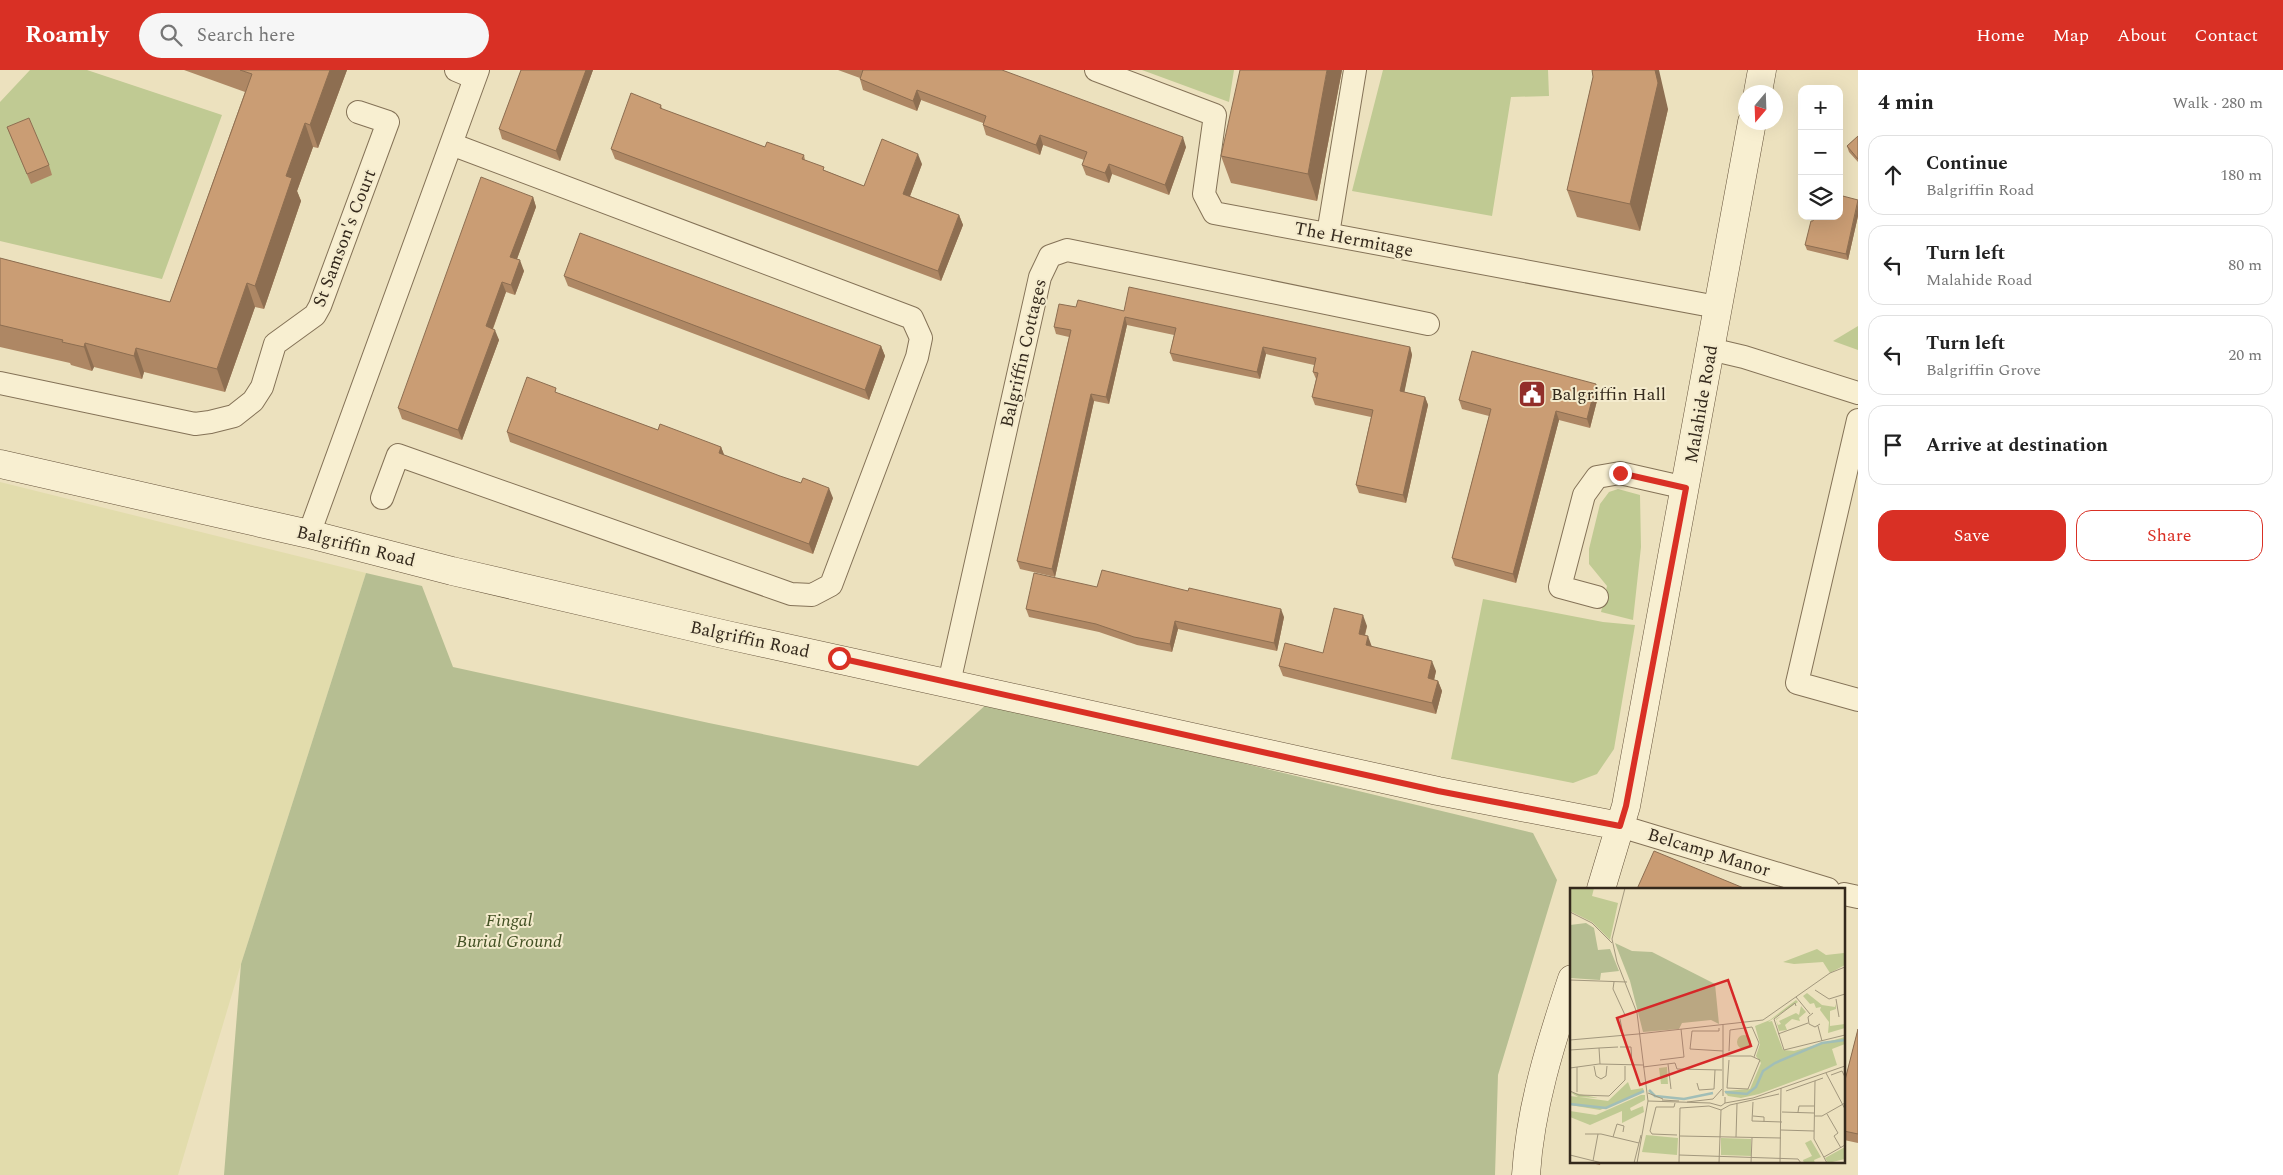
<!DOCTYPE html>
<meta charset="utf-8">
<style>
:root{--surface:#fff;--page:#f6f6f6;--text:#222;--muted:#767676;--line:#e0e0e0;--accent:#d93025}
body{margin:0;font-family:Spectral,serif;background:var(--page);color:var(--text)}
.controls{position:absolute;right:15px;top:15px;display:grid;overflow:hidden;border-radius:10px;box-shadow:0 5px 20px #0002}
.controls button{width:45px;height:45px;display:grid;place-items:center;padding:0;border:0;border-bottom:1px solid var(--line);background:var(--surface);color:var(--text);font:25px sans-serif}
.compass{position:absolute;left:1738px;top:15px;width:45px;height:45px;border-radius:50%;background:var(--surface);box-shadow:0 5px 20px #0002;rotate:199deg}
.stop{position:absolute;width:15px;height:15px;margin:-11px;border:4px solid #d93025;border-radius:50%;background:#fff}
.stop.end{background:#d93025;border-color:#fff;box-shadow:0 1px 5px #0008}
.list{margin:0;padding:0;list-style:none}
h2{display:flex;justify-content:space-between;align-items:center;height:65px;margin:0;padding:0 20px;font-size:21px}
h2 small{font-size:16px;font-weight:400;color:var(--muted)}
.list li{display:grid;grid-template-columns:32px 1fr auto;gap:15px;align-items:center;box-sizing:border-box;height:80px;margin:0 10px 10px;padding:0 10px;border:1px solid var(--line);border-radius:15px}
.list b{display:block;font-size:19px;white-space:nowrap}
.list p{margin:0;font-size:16px;white-space:nowrap;color:var(--muted)}
.list em{font-size:16px;font-style:normal;color:var(--muted)}
.actions{display:flex;gap:10px;padding:15px 20px}
.actions a{flex:1;padding:11px 0;border:1px solid var(--accent);border-radius:15px;text-align:center;font-size:18px;color:var(--accent)}
.actions .main{background:var(--accent);color:#fff}
.icon{flex:none;width:28px;height:28px;fill:none;stroke:currentColor;stroke-width:2;stroke-linecap:round;stroke-linejoin:round}
.map{position:relative;flex:none;width:1858px;height:1105px;overflow:hidden}
header{display:flex;align-items:center;gap:30px;box-sizing:border-box;height:70px;padding:0 25px;background:var(--accent);color:#fff}
header strong{font-size:24px}
nav{display:flex;gap:28px;margin-inline-start:auto;font-size:18px}
.search{width:350px;height:45px;background:var(--page);display:flex;align-items:center;gap:12px;box-sizing:border-box;padding:0 18px;border-radius:28px;color:var(--muted);font-size:19px}
main{display:flex}
aside{flex:1;background:var(--surface)}
.map>svg:first-child{display:block}
.farmland{fill:#e2dcac}
.green{fill:#c0ca93}
.cemetery{fill:#b6be92}
.lines{fill:none;stroke-linecap:round;stroke-linejoin:round}
.street-casing{stroke:#847257;stroke-width:24}
.secondary-casing{stroke:#66533b;stroke-width:29}
.street{stroke:#f8efd1;stroke-width:22}
.secondary{stroke:#f8efd1;stroke-width:28}
.wall{fill:#ae8764}
.shaded-wall{fill:#8d6e51}
.building{fill:#ca9d74;stroke:#8d6e51}
.route{stroke:#d93025;stroke-width:6}
.labels{text-anchor:middle;stroke-width:4;stroke-linejoin:round;paint-order:stroke}
.street-label{font-size:18px;fill:#34291c;stroke:#f4ebcd}
.poi-label{font-size:18px;fill:#34291c;stroke:#f4ebcd;text-anchor:start}
.park-label{font-size:18px;font-style:italic;fill:#425023;stroke:#f4ebcd}
.inset-river{fill:none;stroke:#a1beb7;stroke-width:2.5}
.inset-road{fill:none;stroke:#a2977d;stroke-width:1}
.view{fill:#d62828;fill-opacity:0.15;stroke:#d62828;stroke-width:2.5}
.inset-edge{fill:none;stroke:#34291c;stroke-width:2.5}
</style>
<header>
<strong>Roamly</strong>
<div class="search"><svg class="icon" aria-label="search" viewBox="0 0 24 24"><circle cx="10" cy="10" r="6"/><path d="M15 15l6 6"/></svg>Search here</div>
<nav><a>Home</a><a>Map</a><a>About</a><a>Contact</a></nav>
</header>
<main>
<div class="map">
<svg width="1858" height="1105" viewBox="0 0 1858 1105">
<rect width="100%" height="100%" fill="#ece1be"/>
<path class="farmland" d="M 0,412 L 366,503 L 241,894 L 178,1105 L 0,1105 Z"/>
<path class="green" d="M 30,0 L 87,0 L 222,45 L 162,209 L 0,171 L 0,32 Z
M 1142,0 L 1234,0 L 1229,32 Z
M 1383,0 L 1548,0 L 1549,26 L 1511,27 L 1492,146 L 1352,121 Z
M 1858,256 L 1858,280 L 1833,271 Z
M 1618,419 L 1640,425 L 1641,477 L 1633,550 L 1601,542 L 1607,516 L 1589,494 L 1589,479 L 1600,434 L 1609,422 Z
M 1483,529 L 1603,552 L 1635,555 L 1614,679 L 1597,704 L 1573,713 L 1451,689 Z"/>
<path class="cemetery" d="M 366,503 L 422,516 L 453,597 L 709,653 L 918,696 L 989,632 L 1533,763 L 1557,810 L 1498,1005 L 1495,1105 L 224,1105 L 241,894 Z"/>
<g class="lines">
<g class="street-casing">
<path id="street" d="M 456,0 L 475,8
M 1096,0 L 1215,45 L 1204,124 L 1214,143 L 1717,237
M 1328,164 L 1355,0
M 1710,279 L 1744,287 L 1858,323
M 0,313 L 195,354 L 210,352 L 234,346 L 253,331 L 262,317 L 275,274 L 315,245 L 320,236 L 388,52 L 358,42
M 1858,350 L 1797,613 L 1858,630
M 382,428 L 398,385 L 791,524 L 812,525 L 831,515 L 917,287 L 921,268 L 912,248 L 451,74
M 309,464 L 478,0
M 1597,527 L 1560,517 L 1584,425 L 1597,407 L 1620,403 L 1686,418
M 949,613 L 1040,207 L 1050,186 L 1067,180 L 1428,254
M 1620,756 L 1828,819
M 1844,824 L 1858,827"/>
</g>
<g class="secondary-casing">
<path id="secondary" d="M 1758,22 L 1762,0
M 0,394 L 309,464 L 452,501 L 727,565 L 1438,721 L 1620,756
M 1601,819 L 1626,736 L 1752,52
M 1526,1105 C 1530,1038 1551,972 1572,909"/>
</g>
<use href="#street" class="street"/>
<use href="#secondary" class="secondary"/>
</g>
<path class="wall" d="M 184,0 L 347,0 L 318,78 L 313,77 L 297,121 L 301,131 L 264,239 L 255,237 L 225,322 L 144,302 L 142,309 L 94,297 L 92,301 L 71,295 L 70,293 L 0,277 L 0,188 L 170,232 L 245,22 Z
M 521,0 L 593,0 L 560,91 L 502,69 L 499,59 Z
M 838,0 L 1002,0 L 1186,77 L 1169,125 L 1112,104 L 1109,113 L 1086,105 L 1082,95 L 1084,90 L 1043,75 L 1040,85 L 986,65 L 983,55 L 983,53 L 921,30 L 917,41 L 863,20 L 860,9 L 860,8 Z
M 1342,0 L 1317,131 L 1231,113 L 1221,86 Z
M 1593,7 L 1668,39 L 1640,161 L 1577,147 L 1567,120 Z
M 661,35 L 662,39 L 765,77 L 804,85 L 805,90 L 826,101 L 864,116 L 922,94 L 910,126 L 959,145 L 963,155 L 941,211 L 615,89 L 611,79 Z
M 7,57 L 49,95 L 52,105 L 31,114 Z
M 1858,66 L 1858,92 L 1849,82 L 1847,76 Z
M 533,127 L 536,137 L 517,189 L 524,201 L 515,225 L 506,222 L 493,259 L 499,270 L 462,370 L 402,349 L 398,338 Z
M 1858,130 L 1858,146 L 1848,190 L 1807,180 L 1805,175 L 1813,151 Z
M 564,206 L 881,276 L 885,286 L 869,330 L 568,216 Z
M 1076,237 L 1124,241 L 1410,277 L 1412,285 L 1404,322 L 1425,327 L 1428,335 L 1406,433 L 1359,423 L 1356,415 L 1371,347 L 1315,335 L 1312,327 L 1316,309 L 1313,302 L 1314,295 L 1266,284 L 1260,309 L 1173,291 L 1170,283 L 1174,265 L 1127,255 L 1109,334 L 1094,331 L 1055,507 L 1020,499 L 1017,491 L 1069,267 L 1056,264 L 1054,257 Z
M 558,323 L 658,360 L 721,377 L 724,385 L 833,428 L 813,484 L 510,372 L 507,362 Z
M 1599,323 L 1590,358 L 1559,350 L 1516,513 L 1455,496 L 1452,488 L 1489,346 L 1462,339 L 1459,330 Z
M 1097,517 L 1284,547 L 1277,581 L 1178,559 L 1172,582 L 1137,575 L 1099,562 L 1029,547 L 1026,539 Z
M 1367,556 L 1365,566 L 1372,577 L 1436,601 L 1434,610 L 1438,611 L 1442,621 L 1436,644 L 1283,606 L 1279,596 L 1323,583 Z
M 1858,959 L 1858,1073 L 1844,1070 L 1844,1014 Z
M 1583,1091 L 1601,1091 L 1600,1095 Z"/>
<path class="shaded-wall" d="M 330,0 L 347,0 L 318,78 L 310,55 Z
M 586,0 L 593,0 L 560,91 L 556,81 Z
M 1327,0 L 1342,0 L 1317,131 L 1308,104 Z
M 1655,0 L 1659,0 L 1668,39 L 1640,161 L 1630,134 Z
M 917,20 L 921,30 L 917,41 L 913,31 Z
M 305,53 L 313,77 L 297,121 L 301,131 L 264,239 L 255,216 L 286,106 Z
M 1040,65 L 1043,75 L 1040,85 L 1036,75 Z
M 1183,67 L 1186,77 L 1169,125 L 1165,115 Z
M 918,84 L 922,94 L 907,134 L 903,124 Z
M 1109,94 L 1112,104 L 1109,113 L 1105,103 Z
M 533,127 L 536,137 L 514,197 L 510,187 Z
M 1858,133 L 1858,146 L 1848,190 L 1846,184 Z
M 959,145 L 963,155 L 941,211 L 938,201 Z
M 520,190 L 524,201 L 515,225 L 511,215 Z
M 502,212 L 506,222 L 490,266 L 486,256 Z
M 247,213 L 255,237 L 225,322 L 217,299 Z
M 1125,247 L 1127,255 L 1109,334 L 1106,327 Z
M 495,260 L 499,270 L 462,370 L 458,360 Z
M 85,273 L 94,297 L 92,301 L 84,277 Z
M 881,276 L 885,286 L 869,330 L 865,320 Z
M 1263,277 L 1266,284 L 1260,309 L 1257,302 Z
M 1410,277 L 1412,285 L 1403,329 L 1400,321 Z
M 136,278 L 144,302 L 142,309 L 134,286 Z
M 1596,314 L 1599,323 L 1590,358 L 1587,349 Z
M 1091,324 L 1094,331 L 1055,507 L 1052,499 Z
M 1425,327 L 1428,335 L 1406,433 L 1403,425 Z
M 1556,341 L 1559,350 L 1516,513 L 1513,504 Z
M 721,377 L 725,387 L 719,383 Z
M 829,418 L 833,428 L 813,484 L 809,474 Z
M 1281,539 L 1284,547 L 1277,581 L 1274,573 Z
M 1363,545 L 1367,556 L 1362,574 L 1359,564 Z
M 1175,551 L 1178,559 L 1172,582 L 1170,574 Z
M 1368,566 L 1372,577 L 1366,575 Z
M 1432,591 L 1436,601 L 1432,619 L 1428,608 Z
M 1438,611 L 1442,621 L 1436,644 L 1432,633 Z"/>
<path class="building" d="M 240,0 L 330,0 L 310,55 L 305,53 L 286,106 L 292,108 L 255,216 L 247,213 L 217,299 L 136,278 L 134,286 L 85,273 L 84,277 L 62,272 L 63,270 L 0,255 L 0,188 L 170,232 L 252,4 Z
M 521,0 L 586,0 L 556,81 L 499,59 Z
M 862,0 L 1002,0 L 1183,67 L 1165,115 L 1109,94 L 1105,103 L 1082,95 L 1087,82 L 1040,65 L 1036,75 L 983,55 L 986,46 L 917,20 L 913,31 L 860,9 L 863,0 Z
M 1240,0 L 1327,0 L 1308,104 L 1221,86 Z
M 1592,0 L 1655,0 L 1658,13 L 1630,134 L 1567,120 L 1593,7 Z
M 631,23 L 661,35 L 660,38 L 765,77 L 767,72 L 804,85 L 802,89 L 824,97 L 823,100 L 864,116 L 882,69 L 918,84 L 903,124 L 959,145 L 938,201 L 611,79 Z
M 29,48 L 49,95 L 27,104 L 7,57 Z
M 1858,66 L 1858,89 L 1847,76 Z
M 481,107 L 533,127 L 510,187 L 520,190 L 511,215 L 502,212 L 486,256 L 495,260 L 458,360 L 398,338 Z
M 1839,125 L 1858,130 L 1846,184 L 1805,175 L 1811,151 L 1813,151 L 1814,146 L 1839,146 Z
M 580,163 L 881,276 L 865,320 L 564,206 Z
M 1129,217 L 1410,277 L 1400,321 L 1425,327 L 1403,425 L 1356,415 L 1373,340 L 1312,327 L 1318,303 L 1313,302 L 1316,288 L 1263,277 L 1257,302 L 1170,283 L 1176,258 L 1125,247 L 1106,327 L 1091,324 L 1052,499 L 1017,491 L 1071,260 L 1054,257 L 1059,234 L 1076,237 L 1078,230 L 1124,241 Z
M 1472,281 L 1596,314 L 1587,349 L 1556,341 L 1513,504 L 1452,488 L 1491,339 L 1459,330 Z
M 527,307 L 556,318 L 555,322 L 658,360 L 660,354 L 721,377 L 719,383 L 780,406 L 801,413 L 803,408 L 829,418 L 809,474 L 507,362 Z
M 1102,500 L 1188,521 L 1189,518 L 1281,539 L 1274,573 L 1175,551 L 1170,574 L 1134,567 L 1096,554 L 1026,539 L 1034,503 L 1097,517 Z
M 1334,538 L 1363,545 L 1359,564 L 1368,566 L 1366,575 L 1432,591 L 1428,608 L 1438,611 L 1432,633 L 1279,596 L 1285,573 L 1323,583 Z
M 1654,781 L 1746,819 L 1637,819 Z
M 1858,959 L 1858,1064 L 1844,1061 L 1844,1014 Z"/>
<g class="lines">
<path class="route" d="M 839,588 L 1438,721 L 1620,756 L 1626,736 L 1686,418 L 1620,403"/>
</g>
<defs>
<g id="civic-square" transform="scale(1.4375)"><rect x="-9" y="-9" width="18" height="18" rx="4" fill="#922e29" stroke="#f4ebcd"/><path d="M-.6-6.5H3V-4.5H.6V-3L4-1V1h2V6H-6V1h2V-1L-.6-3ZM-1.2 2.5V6h2.4V2.5Z" fill="#fff"/></g>
</defs>
<g fill-rule="evenodd">
<use href="#civic-square" x="1532" y="324"/>
</g>
<g class="labels">
<g class="street-label">
<text transform="translate(344 168) rotate(-69)" y="6">St Samson's Court</text>
<text transform="translate(1354 169) rotate(11)" y="6">The Hermitage</text>
<text transform="translate(1023 283) rotate(-77)" y="6">Balgriffin Cottages</text>
<text transform="translate(1701 334) rotate(-80)" y="6">Malahide Road</text>
<text transform="translate(356 476) rotate(14)" y="6">Balgriffin Road</text>
<text transform="translate(750 569) rotate(12)" y="6">Balgriffin Road</text>
<text transform="translate(1709 782) rotate(17)" y="6">Belcamp Manor</text>
</g>
<g class="poi-label">
<text x="1551" y="330">Balgriffin Hall</text>
</g>
<g class="park-label">
<text x="509" y="856">Fingal<tspan x="509" dy="21">Burial Ground</tspan></text>
</g>
</g>
<g transform="translate(1570 818)">
<rect width="275" height="275" fill="#ece1be"/>
<path d="M 0,0 L 24,0 L 22,8 L 48,15 L 40,52 L 22,34 L 0,23 ZM 247,61 L 256,67 L 274,65 L 275,77 L 260,85 L 253,74 L 224,76 L 213,74 ZM 237,105 L 252,117 L 265,119 L 266,116 L 266,121 L 260,123 L 260,138 L 275,136 L 275,140 L 258,145 L 259,134 L 250,122 L 251,119 L 246,120 L 244,115 L 240,116 L 233,108 ZM 226,112 L 228,114 L 198,134 L 202,133 L 213,162 L 224,163 L 275,149 L 275,156 L 262,161 L 267,177 L 189,206 L 171,210 L 158,208 L 154,203 L 180,201 L 191,175 L 186,168 L 190,156 L 185,138 L 200,132 ZM 231,118 L 236,124 L 229,130 L 230,133 L 222,131 L 215,137 L 217,142 L 209,143 L 206,132 L 206,131 L 211,128 L 206,132 L 208,137 L 211,136 L 209,133 L 226,125 L 229,127 ZM167 154a7 7 0 1 1 14 0a7 7 0 1 1-14 0ZM 97,179 L 98,196 L 91,196 L 89,180 ZM 58,194 L 61,202 L 73,200 L 74,204 L 30,222 L 0,217 L 0,208 L 8,209 L 0,204 L 28,210 L 9,209 L 38,213 ZM 71,207 L 75,207 L 75,212 L 60,220 L 61,223 L 73,218 L 74,224 L 52,235 L 52,223 L 20,237 L 0,229 L 0,223 L 26,227 ZM 76,247 L 108,250 L 107,267 L 72,264 ZM 151,250 L 181,251 L 181,268 L 151,267 ZM 241,252 L 251,269 L 244,272 L 245,275 L 234,275 L 233,272 L 242,268 L 235,255 ZM 275,259 L 275,271 L 258,275 L 255,270 Z" fill="#c0ca93"/>
<path d="M 16,35 L 24,40 L 28,62 L 40,61 L 49,83 L 31,85 L 30,92 L 0,90 L 0,37 ZM 45,55 L 62,63 L 82,64 L 145,96 L 149,136 L 141,132 L 112,135 L 109,141 L 73,144 L 60,93 Z" fill="#b6be92"/>
<path class="inset-river" d="M 79,202 L 85,208 L 114,211 L 143,205M 155,204 L 177,206 L 186,199 L 193,183 L 205,175 L 252,155 L 275,152M 0,216 L 36,220 L 74,203"/>
<path class="inset-road" d="M 55,0 L 42,51 L 47,74 L 67,125 L 78,213 L 67,275M 0,24 L 22,35 L 42,55M 0,92 L 57,94M 44,94 L 43,101 L 55,127M 245,102 L 259,111 L 275,106M 226,109 L 240,126M 266,111 L 269,129M 226,118 L 225,115 L 204,131 L 214,162 L 275,147M 243,125 L 238,129 L 239,136 L 245,139 L 250,136M 50,131 L 53,147M 153,137 L 153,208M 248,138 L 252,153M 149,140 L 149,143 L 122,143 L 120,161 L 153,163M 68,146 L 193,132 L 260,85 L 275,79M 208,146 L 238,135M 0,152 L 68,146M 50,159 L 61,159 L 62,177M 0,162 L 29,160M 159,163 L 160,142 L 182,139 L 189,155 L 184,169M 152,168 L 181,168 L 190,172 L 178,201 L 157,200 L 159,172M 90,172 L 114,169 L 111,141M 30,176 L 29,160 L 48,159M 98,176 L 101,201M 24,178 L 26,188 L 31,191 L 36,188 L 37,178M 7,179 L 7,204M 73,179 L 105,175 L 107,181 L 152,182M 0,180 L 29,176 L 73,177M 256,185 L 275,221M 261,187 L 272,183 L 275,189M 245,193 L 244,251 L 257,275M 127,195 L 129,202 L 144,201 L 145,182M 0,203 L 9,207 L 39,208 L 55,192 L 55,178M 216,203 L 253,190M 78,205 L 93,211M 92,212 L 109,213M 78,213 L 140,215 L 151,218 L 155,215 L 155,209M 117,214 L 143,211 L 152,201M 183,214 L 182,233 L 212,234M 105,215 L 104,219 L 86,219 L 80,243 L 82,246 L 107,247M 155,215 L 183,210 L 275,178M 212,224 L 244,225M 228,224 L 229,218 L 244,218M 257,226 L 268,245 L 264,248 L 271,260M 183,228 L 194,229 L 194,234M 245,228 L 252,228 L 275,215M 211,242 L 244,243M 15,246 L 31,246 L 69,255M 110,248 L 211,250M 43,249 L 47,236 L 54,238 L 53,244M 166,249 L 167,216M 0,267 L 32,275M 109,267 L 228,271 L 231,275M 254,269 L 275,257M 23,273 L 28,246M 64,275 L 71,247M 109,275 L 110,220 L 139,218 L 151,222 L 160,217 L 209,206M 149,275 L 151,222M 181,275 L 182,250M 210,275 L 211,200"/>
<path class="view" d="M 158,92 L 181,158 L 70,197 L 47,130 Z"/>
<rect width="275" height="275" class="inset-edge"/>
</g>
</svg>
<div class="controls">
<button>+</button>
<button>−</button>
<button><svg class="icon" aria-label="layers" viewBox="0 0 24 24"><path d="M12 4l9 5-9 5-9-5zM3 14l9 5 9-5"/></svg></button>
</div>
<svg class="compass" viewBox="-18 -18 36 36"><path d="M0-13l5 13h-10z" fill="#e53935"/><path d="M0 13l5-13h-10z" fill="#767676"/></svg>
<div class="stop" style="left:839px;top:588px"></div>
<div class="stop end" style="left:1620px;top:403px"></div>
</div>
<aside>
<h2>4 min<small>Walk · 280 m</small></h2>
<ul class="list">
<li><svg class="icon" aria-label="ahead" viewBox="0 0 24 24"><path d="M12 20V5M6 11l6-6 6 6"/></svg><div><b>Continue</b><p>Balgriffin Road</p></div><em>180 m</em></li>
<li><svg class="icon" aria-label="left" viewBox="0 0 24 24"><path d="M17 20v-9H6M10 6l-5 5 5 5"/></svg><div><b>Turn left</b><p>Malahide Road</p></div><em>80 m</em></li>
<li><svg class="icon" aria-label="left" viewBox="0 0 24 24"><path d="M17 20v-9H6M10 6l-5 5 5 5"/></svg><div><b>Turn left</b><p>Balgriffin Grove</p></div><em>20 m</em></li>
<li><svg class="icon" aria-label="arrive" viewBox="0 0 24 24"><path d="M6 21V4h12l-3 4 3 4H6"/></svg><div><b>Arrive at destination</b></div></li>
</ul>
<div class="actions"><a class="main">Save</a><a>Share</a></div>
</aside>
</main>
